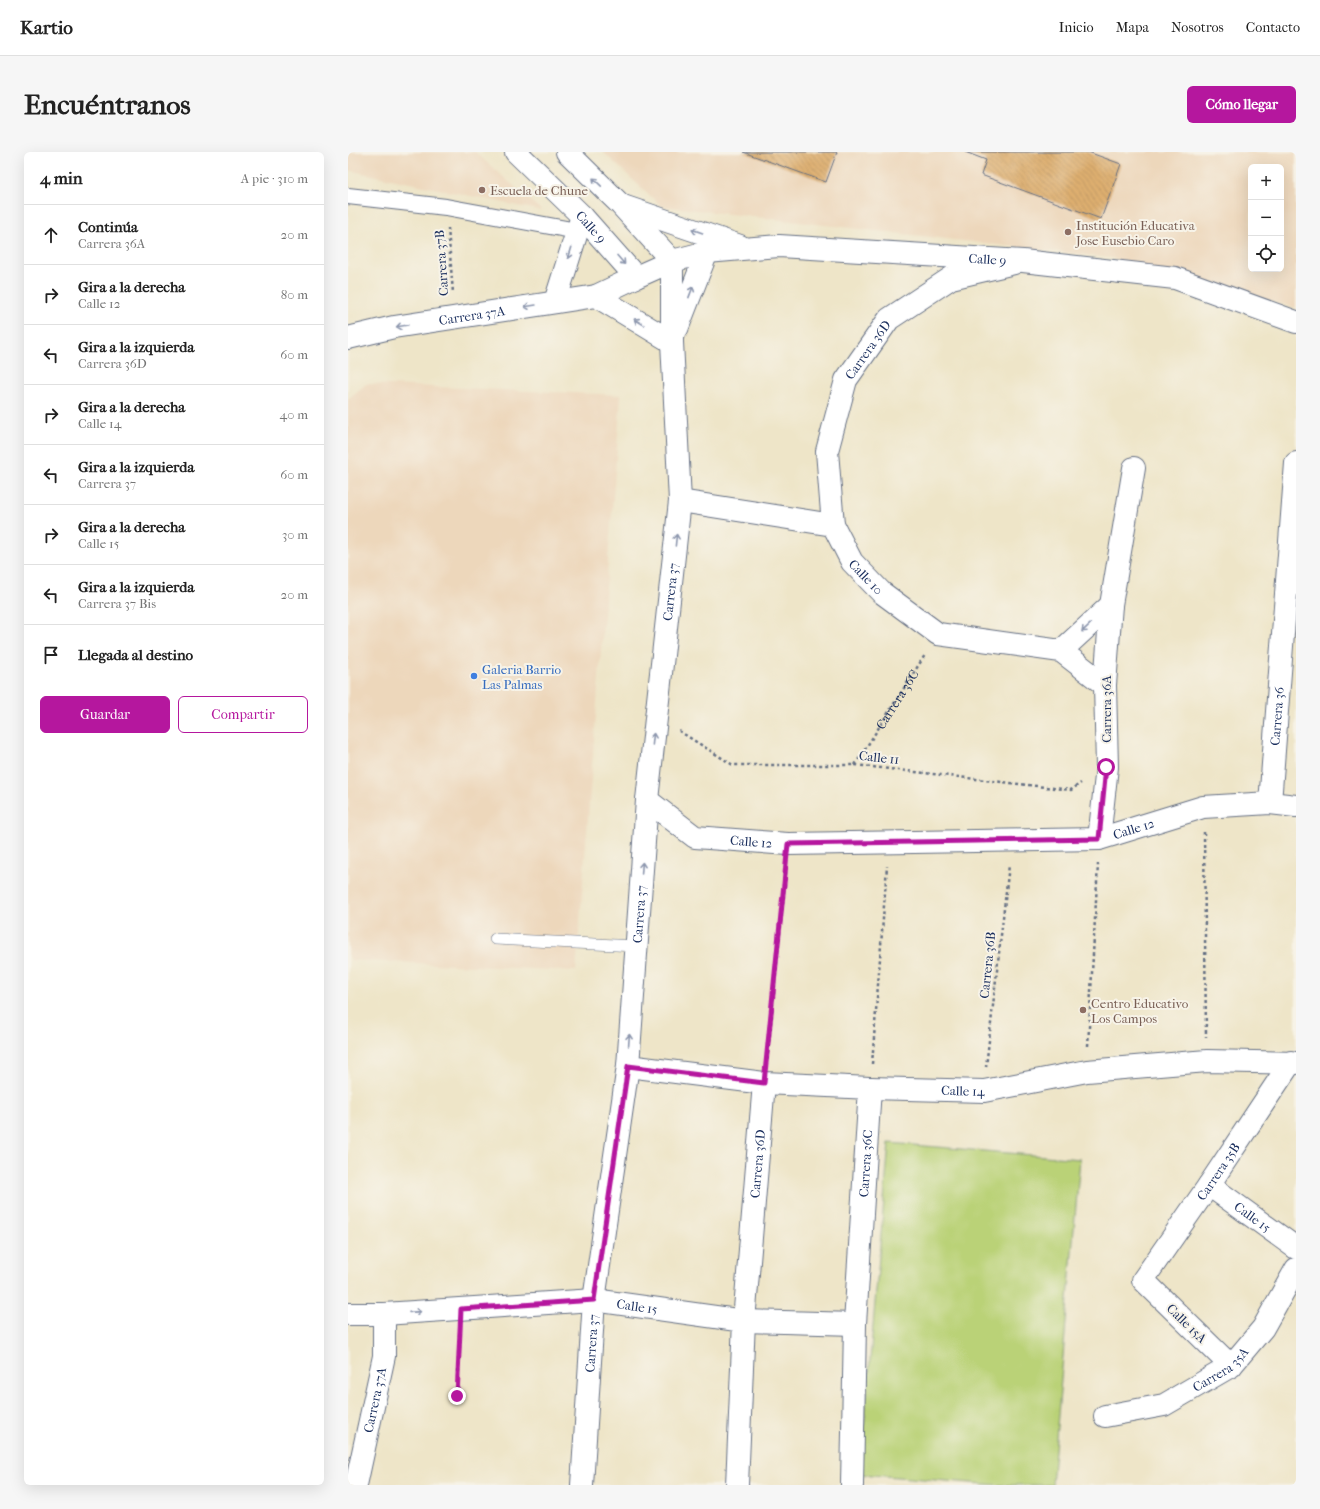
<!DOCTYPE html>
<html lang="es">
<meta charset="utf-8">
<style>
:root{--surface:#fff;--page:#f6f6f6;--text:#222;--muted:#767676;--line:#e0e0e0;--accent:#b5179e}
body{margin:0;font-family:"IM FELL French Canon",serif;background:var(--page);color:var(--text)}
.controls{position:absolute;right:12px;top:12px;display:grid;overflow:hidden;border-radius:6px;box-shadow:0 4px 16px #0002}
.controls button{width:36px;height:36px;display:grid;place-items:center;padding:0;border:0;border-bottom:1px solid var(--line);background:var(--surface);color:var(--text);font:20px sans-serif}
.stop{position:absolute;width:12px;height:12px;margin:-9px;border:3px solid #b5179e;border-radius:50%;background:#fff}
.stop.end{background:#b5179e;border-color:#fff;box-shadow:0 1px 4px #0008}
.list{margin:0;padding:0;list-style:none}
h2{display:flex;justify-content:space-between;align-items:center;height:52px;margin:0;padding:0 16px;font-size:17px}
h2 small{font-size:13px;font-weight:400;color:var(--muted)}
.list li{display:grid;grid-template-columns:26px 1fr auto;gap:12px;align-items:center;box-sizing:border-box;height:60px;padding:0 16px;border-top:1px solid var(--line)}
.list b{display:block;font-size:15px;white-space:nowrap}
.list p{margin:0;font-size:13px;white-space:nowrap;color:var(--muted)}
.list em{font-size:13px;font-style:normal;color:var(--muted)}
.actions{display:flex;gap:8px;padding:12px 16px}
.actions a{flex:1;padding:9px 0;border:1px solid var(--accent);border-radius:6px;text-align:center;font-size:14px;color:var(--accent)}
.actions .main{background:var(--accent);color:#fff}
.icon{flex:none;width:22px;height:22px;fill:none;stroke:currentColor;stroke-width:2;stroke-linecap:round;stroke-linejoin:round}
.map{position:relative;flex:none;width:948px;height:1333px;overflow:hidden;border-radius:6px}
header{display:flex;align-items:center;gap:24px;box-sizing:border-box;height:56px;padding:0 20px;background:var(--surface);border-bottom:1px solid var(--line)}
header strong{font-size:19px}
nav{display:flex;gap:22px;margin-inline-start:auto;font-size:14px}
.intro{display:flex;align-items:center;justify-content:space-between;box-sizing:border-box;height:96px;padding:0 24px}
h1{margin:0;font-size:28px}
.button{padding:10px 18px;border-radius:6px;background:var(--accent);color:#fff;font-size:14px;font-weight:700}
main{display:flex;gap:24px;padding:0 24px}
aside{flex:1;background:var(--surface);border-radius:6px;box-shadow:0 4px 16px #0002}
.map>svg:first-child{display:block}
.built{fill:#edd7bb;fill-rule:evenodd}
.grass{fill:#bad277;stroke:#6a806a}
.building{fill:url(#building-back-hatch)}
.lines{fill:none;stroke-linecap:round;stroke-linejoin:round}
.service-casing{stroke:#656f83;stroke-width:12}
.pedestrian-casing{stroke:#656f83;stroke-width:18}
.minor-casing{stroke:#656f83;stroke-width:24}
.tertiary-casing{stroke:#656f83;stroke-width:24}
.path{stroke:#656f83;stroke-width:2.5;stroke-dasharray:3 3;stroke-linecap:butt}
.service{stroke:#fff;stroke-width:11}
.pedestrian{stroke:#fff;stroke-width:16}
.minor{stroke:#fff;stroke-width:22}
.tertiary{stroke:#fff;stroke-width:22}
.oneway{stroke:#8d97ae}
.route{stroke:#b5179e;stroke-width:5}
.education-dot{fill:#8d6e63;stroke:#f7f3e8;stroke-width:1.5}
.shop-dot{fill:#3f7fe0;stroke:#f7f3e8;stroke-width:1.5}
.labels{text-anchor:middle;stroke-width:4;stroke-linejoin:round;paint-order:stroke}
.education-label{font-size:13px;fill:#785e54;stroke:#f7f3e8;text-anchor:start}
.street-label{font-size:13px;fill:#1b2f5e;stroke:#f7f3e8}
.shop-label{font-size:13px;fill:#366cbe;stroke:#f7f3e8;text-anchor:start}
</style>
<header>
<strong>Kartio</strong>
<nav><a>Inicio</a><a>Mapa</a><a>Nosotros</a><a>Contacto</a></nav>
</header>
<div class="intro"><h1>Encuéntranos</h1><a class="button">Cómo llegar</a></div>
<main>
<aside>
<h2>4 min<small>A pie · 310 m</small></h2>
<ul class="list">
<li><svg class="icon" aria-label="ahead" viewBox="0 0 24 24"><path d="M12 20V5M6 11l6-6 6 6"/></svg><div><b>Continúa</b><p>Carrera 36A</p></div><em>20 m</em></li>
<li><svg class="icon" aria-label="right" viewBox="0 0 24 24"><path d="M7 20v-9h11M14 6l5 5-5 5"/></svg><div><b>Gira a la derecha</b><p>Calle 12</p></div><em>80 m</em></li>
<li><svg class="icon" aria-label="left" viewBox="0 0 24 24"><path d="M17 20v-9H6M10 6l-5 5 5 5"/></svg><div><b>Gira a la izquierda</b><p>Carrera 36D</p></div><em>60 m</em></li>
<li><svg class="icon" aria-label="right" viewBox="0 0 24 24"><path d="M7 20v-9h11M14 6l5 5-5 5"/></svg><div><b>Gira a la derecha</b><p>Calle 14</p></div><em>40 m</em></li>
<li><svg class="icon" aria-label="left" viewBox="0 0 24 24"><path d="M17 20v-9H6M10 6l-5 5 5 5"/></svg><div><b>Gira a la izquierda</b><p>Carrera 37</p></div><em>60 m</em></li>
<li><svg class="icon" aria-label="right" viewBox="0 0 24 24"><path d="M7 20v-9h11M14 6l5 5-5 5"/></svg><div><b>Gira a la derecha</b><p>Calle 15</p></div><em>30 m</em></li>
<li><svg class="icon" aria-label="left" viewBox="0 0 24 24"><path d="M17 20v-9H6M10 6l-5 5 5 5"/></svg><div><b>Gira a la izquierda</b><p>Carrera 37 Bis</p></div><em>20 m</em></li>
<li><svg class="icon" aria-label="arrive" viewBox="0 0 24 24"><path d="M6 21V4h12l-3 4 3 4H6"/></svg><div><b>Llegada al destino</b></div></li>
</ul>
<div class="actions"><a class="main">Guardar</a><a>Compartir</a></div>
</aside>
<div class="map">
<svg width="948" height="1333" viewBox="0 0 948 1333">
<defs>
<pattern id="building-back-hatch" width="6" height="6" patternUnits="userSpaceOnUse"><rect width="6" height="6" fill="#deaf70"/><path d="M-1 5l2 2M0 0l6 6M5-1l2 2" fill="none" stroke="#b38f5f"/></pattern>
</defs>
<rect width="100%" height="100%" fill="#f7f3e8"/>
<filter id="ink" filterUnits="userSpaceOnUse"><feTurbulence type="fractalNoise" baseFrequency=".025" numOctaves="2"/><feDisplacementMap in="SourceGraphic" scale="8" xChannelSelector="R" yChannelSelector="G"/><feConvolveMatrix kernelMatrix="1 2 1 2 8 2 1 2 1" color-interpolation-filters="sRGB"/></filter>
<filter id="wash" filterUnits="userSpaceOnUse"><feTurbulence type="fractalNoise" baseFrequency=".012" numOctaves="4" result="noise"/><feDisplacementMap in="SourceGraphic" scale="16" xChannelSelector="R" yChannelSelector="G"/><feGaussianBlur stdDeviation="0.9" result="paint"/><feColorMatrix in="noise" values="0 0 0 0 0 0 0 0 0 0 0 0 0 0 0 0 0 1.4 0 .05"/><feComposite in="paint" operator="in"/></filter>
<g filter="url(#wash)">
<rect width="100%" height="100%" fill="#eee5c8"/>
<path class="built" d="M 0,0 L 127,0 L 194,59 L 0,18 Z
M 255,0 L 948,0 L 948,156 L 763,106 L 313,54 ZM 903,15 L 933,15 L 933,117 L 903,117 Z
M 18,232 L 273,243 L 228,819 L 3,808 L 0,802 L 0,247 Z"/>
<path class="grass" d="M 541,991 L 732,1007 L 704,1333 L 649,1333 L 512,1322 Z"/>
<g id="blocks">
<path class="building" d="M 395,0 L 489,0 L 478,30 Z
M 617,0 L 740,0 L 773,12 L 753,67 L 633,23 L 638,8 Z"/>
</g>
</g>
<g filter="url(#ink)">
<use href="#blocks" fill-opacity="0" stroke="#656f83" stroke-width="1"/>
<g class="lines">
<g class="service-casing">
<path id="service" d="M 147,787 L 288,794"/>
</g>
<g class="pedestrian-casing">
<path id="pedestrian" d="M 0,44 L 98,55 L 229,79"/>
</g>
<g class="minor-casing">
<g id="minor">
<path d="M 248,144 L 324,190"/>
<path d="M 329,177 L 359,100"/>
<path id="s2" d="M 0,186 L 46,175 L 248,144 L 288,125"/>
<path id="s3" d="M 332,349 L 485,373 L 504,410 L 533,440 L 590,482 L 713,499 L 757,533"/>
<path id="s4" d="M 485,373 L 479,299 L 498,228 L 541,167 L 603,126 L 666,111"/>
<path d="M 713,499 L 763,453"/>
<path id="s5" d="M 299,648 L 347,685 L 440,692 L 751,687 L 855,655 L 922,651 L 948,654"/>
<path id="s6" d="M 922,651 L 948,311"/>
<path d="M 751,687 L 759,615 L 757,533 L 763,453 L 786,316"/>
<path id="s7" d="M 280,914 L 416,931 L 522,936 L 636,939 L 739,919 L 859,909 L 948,911"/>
<path id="s8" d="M 861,1033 L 948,1096"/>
<path id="s9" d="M 0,1162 L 36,1162 L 246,1148 L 396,1169 L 507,1172"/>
<path id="s10" d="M 883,1214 L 795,1128 L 861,1033 L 943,910"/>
<path id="s11" d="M 757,1264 L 816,1253 L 883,1214 L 915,1176 L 948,1117"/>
<path id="s12" d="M 8,1333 L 36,1204 L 36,1162"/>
<path id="s13" d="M 234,1333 L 246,1148 L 280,914 L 299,648 L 332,349 L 324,190 L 324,109"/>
<path id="s14" d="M 389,1333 L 396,1169 L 416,931"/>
<path id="s15" d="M 504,1333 L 507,1172 L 522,936"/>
</g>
</g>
<g class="tertiary-casing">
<g id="tertiary">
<path id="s16" d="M 168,0 L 234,64 L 288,125 L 324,109 L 359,100 L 431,94 L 675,109 L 827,126 L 948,170"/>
<path d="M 219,0 L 273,53 L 324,109"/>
<path d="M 275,54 L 392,94"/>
<path d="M 207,150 L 234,64"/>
</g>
</g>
<g class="path">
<path d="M 100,76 L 105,141"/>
<path d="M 331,579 L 385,613 L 507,613 L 723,638 L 733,631"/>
<path id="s1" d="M 507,613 L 577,503"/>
<path d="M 856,680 L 858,885"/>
<path d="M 740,894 L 750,712"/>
<path d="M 419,908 L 438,716"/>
<path d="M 524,912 L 539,714"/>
<path d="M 638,915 L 661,713"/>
<path d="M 109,1244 L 112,1181"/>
</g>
<use href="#service" class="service"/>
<use href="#pedestrian" class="pedestrian"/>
<use href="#minor" class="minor"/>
<use href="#tertiary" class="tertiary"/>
</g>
<defs><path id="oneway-shaft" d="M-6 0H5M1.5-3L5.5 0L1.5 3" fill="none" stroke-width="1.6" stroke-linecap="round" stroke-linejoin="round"/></defs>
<g class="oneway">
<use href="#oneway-shaft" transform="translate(249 30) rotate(-136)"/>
<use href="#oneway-shaft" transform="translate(349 79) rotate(-161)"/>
<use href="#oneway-shaft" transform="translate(222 101) rotate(107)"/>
<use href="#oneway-shaft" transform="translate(273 108) rotate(49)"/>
<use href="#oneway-shaft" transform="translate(343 140) rotate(-69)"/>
<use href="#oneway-shaft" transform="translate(182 154) rotate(171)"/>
<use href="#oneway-shaft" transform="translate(291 170) rotate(-149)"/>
<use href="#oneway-shaft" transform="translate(54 174) rotate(171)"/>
<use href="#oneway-shaft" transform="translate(328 388) rotate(-84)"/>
<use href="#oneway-shaft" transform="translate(738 476) rotate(137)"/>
<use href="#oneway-shaft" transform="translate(305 587) rotate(-84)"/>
<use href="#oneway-shaft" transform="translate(294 716) rotate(-86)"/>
<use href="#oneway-shaft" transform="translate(281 888) rotate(-86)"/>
<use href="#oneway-shaft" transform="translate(67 1160) rotate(-4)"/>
</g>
</g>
<g class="lines" filter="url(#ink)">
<path class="route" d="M 109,1244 L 113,1157 L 246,1148 L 280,914 L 416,931 L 440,692 L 751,687 L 758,615"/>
</g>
<g class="education-dot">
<circle cx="134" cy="38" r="4"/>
<circle cx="720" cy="80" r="4"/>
<circle cx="735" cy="858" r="4"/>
</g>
<circle class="shop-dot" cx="126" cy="524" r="4"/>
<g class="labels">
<g class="education-label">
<text x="142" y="43">Escuela de Chune</text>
<text x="728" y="78">Institución Educativa<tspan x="728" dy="15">Jose Eusebio Caro</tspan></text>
<text x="743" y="856">Centro Educativo<tspan x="743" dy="15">Los Campos</tspan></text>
</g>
<g class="street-label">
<text dy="5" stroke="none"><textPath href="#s16" startOffset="106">Calle 9</textPath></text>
<text dy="5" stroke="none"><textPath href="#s16" startOffset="530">Calle 9</textPath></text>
<text transform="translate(93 111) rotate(-94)" y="5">Carrera 37B</text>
<text dy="5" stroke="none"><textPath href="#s2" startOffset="126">Carrera 37A</textPath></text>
<text dy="5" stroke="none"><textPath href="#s4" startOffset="185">Carrera 36D</textPath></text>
<text dy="5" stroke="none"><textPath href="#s3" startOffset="217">Calle 10</textPath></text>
<text dy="5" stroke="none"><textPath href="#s13" startOffset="898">Carrera 37</textPath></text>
<text dy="5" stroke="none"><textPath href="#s1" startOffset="78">Carrera 36C</textPath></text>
<text transform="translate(758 557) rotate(-90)" y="5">Carrera 36A</text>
<text dy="5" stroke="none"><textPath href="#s6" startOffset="87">Carrera 36</textPath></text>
<text transform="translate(531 605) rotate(6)" y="5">Calle 11</text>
<text dy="5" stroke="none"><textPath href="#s5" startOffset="501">Calle 12</textPath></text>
<text dy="5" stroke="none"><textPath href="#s5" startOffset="117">Calle 12</textPath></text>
<text dy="5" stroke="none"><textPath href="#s13" startOffset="574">Carrera 37</textPath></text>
<text transform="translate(639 813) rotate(-84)" y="5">Carrera 36B</text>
<text dy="5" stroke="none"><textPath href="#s7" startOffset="336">Calle 14</textPath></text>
<text dy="5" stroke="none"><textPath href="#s15" startOffset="322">Carrera 36C</textPath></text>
<text dy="5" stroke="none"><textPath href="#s14" startOffset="322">Carrera 36D</textPath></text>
<text dy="5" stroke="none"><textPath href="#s10" startOffset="255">Carrera 35B</textPath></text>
<text dy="5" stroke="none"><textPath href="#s8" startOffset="54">Calle 15</textPath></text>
<text dy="5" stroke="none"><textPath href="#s9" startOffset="290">Calle 15</textPath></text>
<text transform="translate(839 1171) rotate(44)" y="5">Calle 15A</text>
<text dy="5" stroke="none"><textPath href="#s13" startOffset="142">Carrera 37</textPath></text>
<text dy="5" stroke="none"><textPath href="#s11" startOffset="127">Carrera 35A</textPath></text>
<text dy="5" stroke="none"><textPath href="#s12" startOffset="87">Carrera 37A</textPath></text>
</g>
<g class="shop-label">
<text x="134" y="522">Galeria Barrio<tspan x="134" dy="15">Las Palmas</tspan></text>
</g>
</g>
</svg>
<div class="controls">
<button>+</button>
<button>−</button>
<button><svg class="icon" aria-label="locate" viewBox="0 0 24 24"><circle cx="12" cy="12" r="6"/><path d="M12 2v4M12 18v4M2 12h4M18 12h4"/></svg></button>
</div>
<div class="stop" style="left:758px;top:615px"></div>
<div class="stop end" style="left:109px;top:1244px"></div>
</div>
</main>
